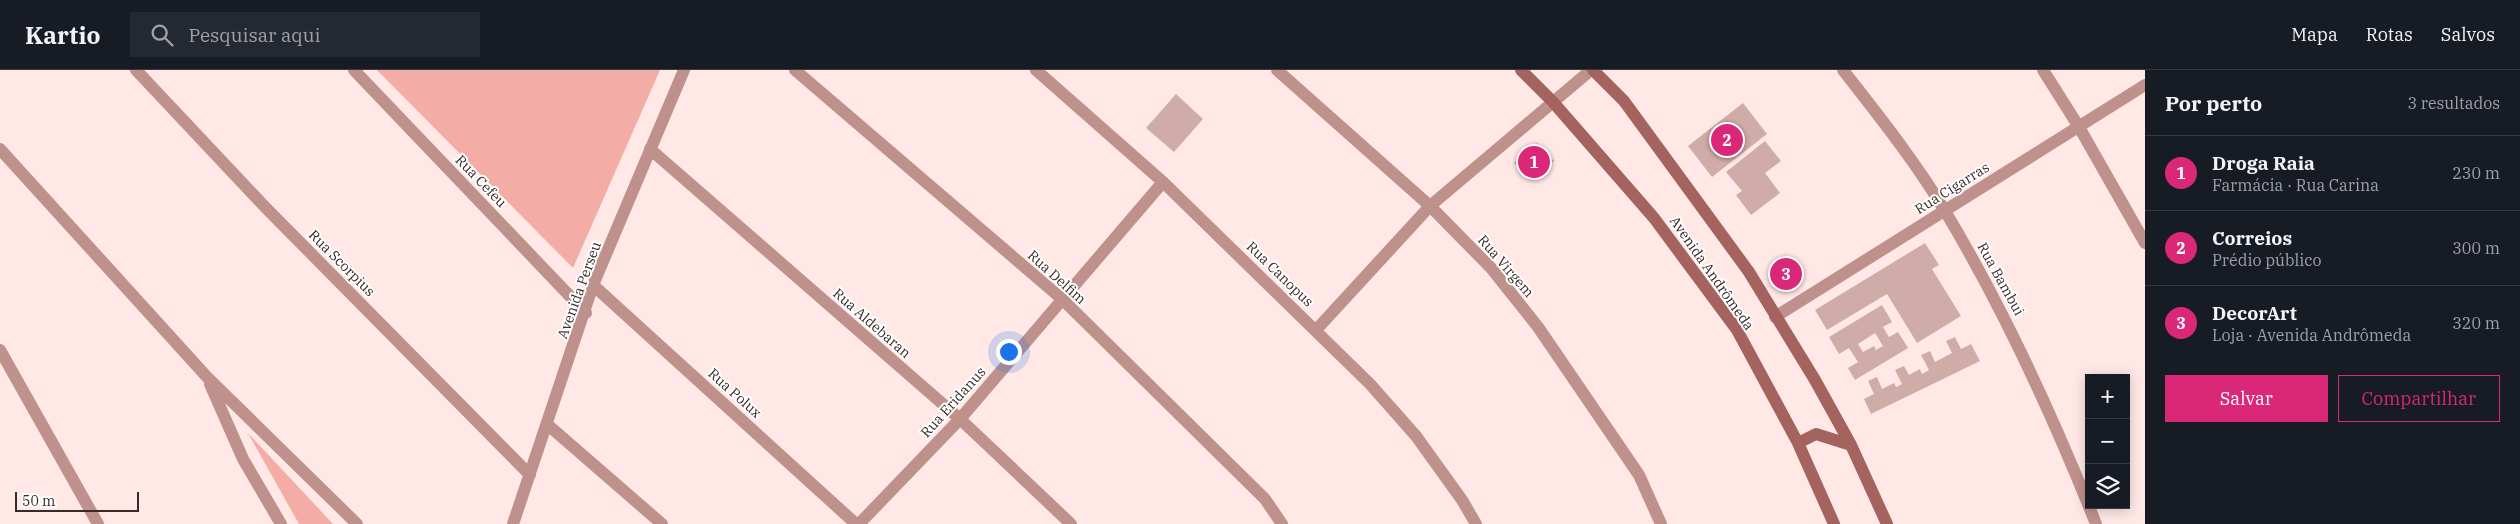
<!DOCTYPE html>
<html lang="pt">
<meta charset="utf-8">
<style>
:root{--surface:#171b24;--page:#242831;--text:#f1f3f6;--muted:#9ea1a6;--line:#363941;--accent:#db2777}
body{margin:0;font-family:"IBM Plex Serif",serif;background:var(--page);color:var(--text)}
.controls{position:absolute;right:15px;bottom:15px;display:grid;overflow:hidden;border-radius:0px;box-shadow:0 2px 12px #0003}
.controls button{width:45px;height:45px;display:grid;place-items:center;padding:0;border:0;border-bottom:1px solid var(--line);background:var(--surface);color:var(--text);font:25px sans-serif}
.scale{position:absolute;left:15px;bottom:12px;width:124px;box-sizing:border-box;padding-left:5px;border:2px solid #372a28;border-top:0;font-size:14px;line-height:18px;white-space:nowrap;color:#372a28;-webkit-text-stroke:4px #fff;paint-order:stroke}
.you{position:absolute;left:1008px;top:281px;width:18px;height:18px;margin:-12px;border:4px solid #fff;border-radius:50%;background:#1a73e8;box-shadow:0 0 0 8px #1a73e833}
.badge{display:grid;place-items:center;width:32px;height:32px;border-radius:50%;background:var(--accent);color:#fff;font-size:16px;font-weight:700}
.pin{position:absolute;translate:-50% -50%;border:2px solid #fff;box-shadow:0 1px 5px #0006}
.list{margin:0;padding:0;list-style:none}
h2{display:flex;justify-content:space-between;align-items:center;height:65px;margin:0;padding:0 20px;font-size:21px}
h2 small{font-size:16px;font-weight:400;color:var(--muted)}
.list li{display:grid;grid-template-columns:32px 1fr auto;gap:15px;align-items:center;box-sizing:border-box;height:75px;padding:0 20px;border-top:1px solid var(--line)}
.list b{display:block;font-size:19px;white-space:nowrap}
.list p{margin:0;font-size:16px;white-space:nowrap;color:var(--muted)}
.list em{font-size:16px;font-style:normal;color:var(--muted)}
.actions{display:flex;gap:10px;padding:15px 20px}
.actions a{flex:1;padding:11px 0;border:1px solid var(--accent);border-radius:0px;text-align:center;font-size:18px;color:var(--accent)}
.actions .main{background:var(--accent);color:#fff}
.icon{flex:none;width:28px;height:28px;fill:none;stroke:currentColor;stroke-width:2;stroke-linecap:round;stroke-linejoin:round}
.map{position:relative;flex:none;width:2145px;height:454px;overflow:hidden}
header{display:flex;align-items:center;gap:30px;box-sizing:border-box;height:70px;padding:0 25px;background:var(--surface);border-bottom:1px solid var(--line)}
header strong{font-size:24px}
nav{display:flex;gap:28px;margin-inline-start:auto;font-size:18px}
.search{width:350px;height:45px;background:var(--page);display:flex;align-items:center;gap:12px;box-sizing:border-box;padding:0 18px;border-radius:0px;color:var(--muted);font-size:19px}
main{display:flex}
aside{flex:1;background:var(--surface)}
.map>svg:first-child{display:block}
.green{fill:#f3aca6}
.building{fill:#d0aca9;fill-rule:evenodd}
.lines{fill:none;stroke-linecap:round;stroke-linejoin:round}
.minor{stroke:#bf918d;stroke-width:12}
.secondary{stroke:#a5635f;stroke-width:12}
.labels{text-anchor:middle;stroke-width:4;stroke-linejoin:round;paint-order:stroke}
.street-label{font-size:14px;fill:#372a28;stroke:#fff}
</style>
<header>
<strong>Kartio</strong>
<div class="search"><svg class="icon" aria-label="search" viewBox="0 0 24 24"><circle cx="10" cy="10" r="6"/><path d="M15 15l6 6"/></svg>Pesquisar aqui</div>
<nav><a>Mapa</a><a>Rotas</a><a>Salvos</a></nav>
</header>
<main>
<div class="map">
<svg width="2145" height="454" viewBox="0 0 2145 454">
<rect width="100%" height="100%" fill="#ffe8e6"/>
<path class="green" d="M 377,0 L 660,0 L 573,198 Z
M 248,363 L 333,454 L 299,454 Z"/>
<path class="building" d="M 1176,24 L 1203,49 L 1174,82 L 1146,58 Z
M 1743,33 L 1767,64 L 1712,107 L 1688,76 Z
M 1765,71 L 1781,91 L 1765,103 L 1780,123 L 1751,145 L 1736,125 L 1742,121 L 1726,102 Z
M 1537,73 L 1554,91 L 1531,109 L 1514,93 Z
M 1925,173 L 1939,195 L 1932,199 L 1961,246 L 1917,273 L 1887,224 L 1827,260 L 1815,240 Z
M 1882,235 L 1892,252 L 1883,257 L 1889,267 L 1898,262 L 1908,278 L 1855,310 L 1848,298 L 1858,292 L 1849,278 L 1839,284 L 1829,267 ZM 1875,263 L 1883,276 L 1876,280 L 1874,276 L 1863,282 L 1858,274 Z
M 1955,267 L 1961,279 L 1971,274 L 1980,291 L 1871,344 L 1864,329 L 1874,324 L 1868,311 L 1877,307 L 1882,319 L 1894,313 L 1896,317 L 1902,314 L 1895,300 L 1904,296 L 1909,305 L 1920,299 L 1922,304 L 1929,300 L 1921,285 L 1930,281 L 1935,292 L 1952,283 L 1946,271 Z"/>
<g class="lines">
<path class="minor" d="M 136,0 L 266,138 L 530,405
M 354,0 L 586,243
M 795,0 L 1062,229 L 1265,429 L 1282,454
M 1036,0 L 1163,112 L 1370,314 L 1416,366 L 1462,430 L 1476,454
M 1277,0 L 1430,136 L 1491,198 L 1538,257 L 1639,405 L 1661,454
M 1843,0 C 1878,45 1915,91 1945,141 C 2005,241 2053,346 2096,454
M 2043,0 L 2079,57 L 2145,173
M 0,79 L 207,307 L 357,454
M 650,79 L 960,349 L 1071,454
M 593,215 L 856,454
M 1775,247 L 2145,15
M 1316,260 L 1430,136 L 1591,0
M 0,280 L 98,454
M 210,314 L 243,389 L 281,454
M 548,355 L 662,454
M 513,454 L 593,215 L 684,0
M 859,454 L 960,349 L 1163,112"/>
<path class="secondary" d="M 1521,0 L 1553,32 L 1654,148 L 1737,260 L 1798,373 L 1834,454
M 1593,0 L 1624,31 L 1749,202 L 1815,310 L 1851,375 L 1887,454
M 1798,373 L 1816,364 L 1851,375"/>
</g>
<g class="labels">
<g class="street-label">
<text transform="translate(481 111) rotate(46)" y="5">Rua Cefeu</text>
<text transform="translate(1952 118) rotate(-32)" y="5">Rua Cigarras</text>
<text transform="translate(342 193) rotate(45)" y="5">Rua Scorpius</text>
<text transform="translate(1506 196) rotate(49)" y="5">Rua Virgem</text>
<text transform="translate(1712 203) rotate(55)" y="5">Avenida Andrômeda</text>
<text transform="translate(1280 204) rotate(44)" y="5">Rua Canopus</text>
<text transform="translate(1057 207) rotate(42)" y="5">Rua Delfim</text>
<text transform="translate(2001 209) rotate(61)" y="5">Rua Bambui</text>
<text transform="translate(579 220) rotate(-70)" y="5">Avenida Perseu</text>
<text transform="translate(872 253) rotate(41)" y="5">Rua Aldebaran</text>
<text transform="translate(735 323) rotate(42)" y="5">Rua Polux</text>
<text transform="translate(953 332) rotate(-48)" y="5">Rua Eridanus</text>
</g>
</g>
</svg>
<div class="controls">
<button>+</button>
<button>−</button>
<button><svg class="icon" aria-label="layers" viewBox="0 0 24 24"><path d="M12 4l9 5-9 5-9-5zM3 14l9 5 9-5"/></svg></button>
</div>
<div class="scale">50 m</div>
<div class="you"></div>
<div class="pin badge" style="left:1534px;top:92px">1</div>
<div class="pin badge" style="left:1727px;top:70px">2</div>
<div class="pin badge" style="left:1786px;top:204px">3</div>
</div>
<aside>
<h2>Por perto<small>3 resultados</small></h2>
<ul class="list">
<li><span class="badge">1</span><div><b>Droga Raia</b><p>Farmácia · Rua Carina</p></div><em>230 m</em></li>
<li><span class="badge">2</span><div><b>Correios</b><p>Prédio público</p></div><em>300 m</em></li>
<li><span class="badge">3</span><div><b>DecorArt</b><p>Loja · Avenida Andrômeda</p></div><em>320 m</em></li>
</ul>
<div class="actions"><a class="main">Salvar</a><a>Compartilhar</a></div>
</aside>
</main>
